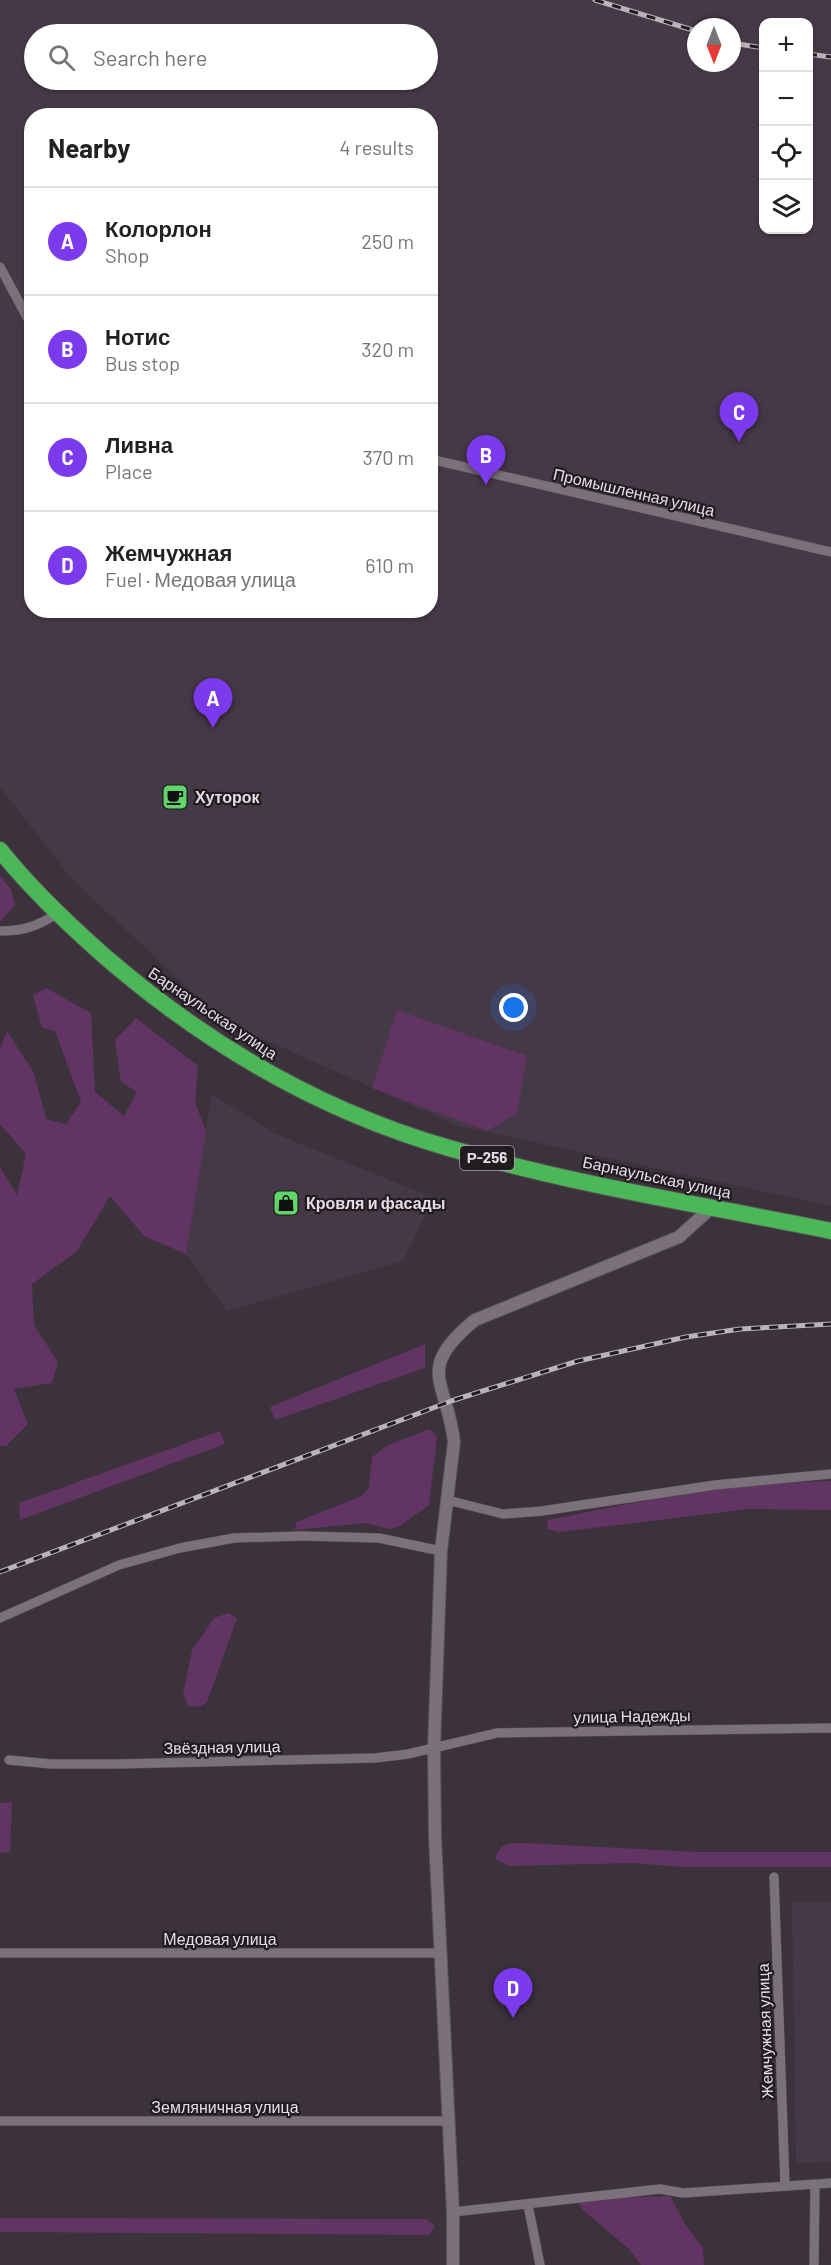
<!DOCTYPE html>
<meta charset="utf-8">
<style>
:root{--surface:#fff;--page:#f2f2f2;--text:#222;--muted:#767676;--line:#e0e0e0;--accent:#7c3aed}
body{margin:0;font-family:Barlow,sans-serif;background:var(--page);color:var(--text)}
.controls{position:absolute;right:18px;top:18px;display:grid;overflow:hidden;border-radius:12px;box-shadow:0 2px 4px #0004}
.controls button{width:54px;height:54px;display:grid;place-items:center;padding:0;border:0;border-bottom:2px solid var(--line);background:var(--surface);color:var(--text);font:30px sans-serif}
.compass{position:absolute;left:687px;top:18px;width:54px;height:54px;border-radius:50%;background:var(--surface);box-shadow:0 2px 4px #0004;rotate:180deg}
.you{position:absolute;left:514px;top:1008px;width:21px;height:21px;margin:-15px;border:4px solid #fff;border-radius:50%;background:#1a73e8;box-shadow:0 0 0 9px #1a73e833}
.badge{display:grid;place-items:center;width:39px;height:39px;border-radius:50%;background:var(--accent);color:#fff;font-size:20px;font-weight:700}
.pin{position:absolute;translate:-50% -50px;filter:drop-shadow(0 2px 3px #0008)}
.pin::after{content:'';position:absolute;top:32px;width:21px;height:18px;background:inherit;clip-path:polygon(0 0,100% 0,50% 100%)}
.list{margin:0;padding:0;list-style:none}
h2{display:flex;justify-content:space-between;align-items:center;height:78px;margin:0;padding:0 24px;font-size:26px}
h2 small{font-size:20px;font-weight:400;color:var(--muted)}
.list li{display:grid;grid-template-columns:39px 1fr auto;gap:18px;align-items:center;box-sizing:border-box;height:108px;padding:0 24px;border-top:2px solid var(--line)}
.list b{display:block;font-size:22px;white-space:nowrap}
.list p{margin:0;font-size:20px;white-space:nowrap;color:var(--muted)}
.list em{font-size:20px;font-style:normal;color:var(--muted)}
.icon{flex:none;width:33px;height:33px;fill:none;stroke:currentColor;stroke-width:2;stroke-linecap:round;stroke-linejoin:round}
.map{position:relative;flex:none;width:831px;height:2265px;overflow:hidden}
.search{position:absolute;background:var(--surface);box-shadow:0 2px 4px #0004;left:24px;top:24px;width:414px;height:66px;display:flex;align-items:center;gap:15px;box-sizing:border-box;padding:0 21px;border-radius:33px;color:var(--muted);font-size:22px}
.panel{position:absolute;background:var(--surface);box-shadow:0 2px 4px #0004;left:24px;top:108px;width:414px;height:510px;border-radius:24px}
.map>svg:first-child{display:block}
.built{fill:#463947;fill-rule:evenodd}
.green{fill:#623464}
.lines{fill:none;stroke-linecap:round;stroke-linejoin:round}
.street-casing{stroke:#585158;stroke-width:10}
.secondary-casing{stroke:#585158;stroke-width:14}
.highway-casing{stroke:#585158;stroke-width:18}
.street{stroke:#7b717b;stroke-width:9}
.secondary{stroke:#7b717b;stroke-width:12}
.highway{stroke:#4cb757;stroke-width:16}
.rail-casing{stroke:#bab3ba;stroke-width:5}
.rail{stroke:#201c20;stroke-width:3;stroke-dasharray:9;stroke-linecap:butt}
.labels{text-anchor:middle;stroke-width:4.5;stroke-linejoin:round;paint-order:stroke}
.shield{fill:#201c20;stroke:#a9a4a9;stroke-width:1.5}
.shield-label{font-size:15px;font-weight:bold;fill:#e4dee4}
.street-label{font-size:16px;fill:#e4dee4;stroke:#201c20}
.poi-label{font-size:16px;font-weight:bold;fill:#e4dee4;stroke:#201c20;text-anchor:start}
</style>
<div class="map">
<svg width="831" height="2265" viewBox="0 0 831 2265">
<rect width="100%" height="100%" fill="#3b323b"/>
<path class="built" d="M 0,0 L 831,0 L 831,1206 L 459,1126 L 224,1022 L 73,880 L 0,787 ZM 764,22 L 808,22 L 808,230 L 764,230 ZM 696,27 L 732,27 L 732,63 L 696,63 ZM 34,34 L 428,34 L 428,80 L 34,80 ZM 32,116 L 430,116 L 430,610 L 32,610 Z
M 212,1094 L 274,1133 L 434,1198 L 403,1261 L 227,1311 L 186,1254 Z
M 792,1902 L 831,1902 L 831,2162 L 796,2163 Z"/>
<path class="green" d="M 0,876 L 11,889 L 15,905 L 0,922 Z
M 46,988 L 91,1013 L 95,1092 L 124,1116 L 137,1092 L 121,1082 L 115,1040 L 136,1018 L 198,1066 L 195,1102 L 206,1132 L 186,1254 L 144,1236 L 110,1196 L 77,1251 L 32,1284 L 34,1325 L 58,1362 L 52,1383 L 14,1389 L 28,1424 L 6,1446 L 0,1446 L 0,1167 L 17,1195 L 26,1154 L 0,1124 L 0,1048 L 7,1031 L 34,1073 L 46,1119 L 66,1124 L 81,1102 L 55,1031 L 42,1028 L 33,995 Z
M 397,1010 L 527,1056 L 517,1113 L 487,1131 L 372,1088 Z
M 425,1344 L 425,1368 L 275,1420 L 270,1407 Z
M 430,1429 L 437,1437 L 429,1505 L 400,1526 L 389,1529 L 365,1523 L 295,1530 L 296,1522 L 362,1496 L 369,1488 L 372,1457 L 388,1445 Z
M 220,1431 L 225,1444 L 20,1520 L 19,1503 Z
M 831,1481 L 831,1510 L 749,1509 L 560,1532 L 547,1529 L 548,1520 L 723,1485 Z
M 228,1613 L 237,1618 L 207,1702 L 200,1707 L 188,1706 L 183,1694 L 192,1650 L 214,1618 Z
M 12,1802 L 10,1852 L 0,1853 L 0,1803 Z
M 525,1843 L 697,1852 L 831,1852 L 831,1867 L 683,1867 L 632,1863 L 509,1866 L 495,1859 C 501,1841 509,1844 525,1843 Z
M 670,2196 L 685,2224 L 703,2248 L 704,2265 L 641,2265 L 629,2249 L 582,2209 L 579,2203 L 608,2198 Z
M 0,2218 L 426,2219 L 435,2226 L 429,2235 L 0,2232 Z"/>
<g class="lines">
<g class="street-casing">
<path id="street" d="M 0,267 L 27,317 L 32,322
M 430,459 L 831,552
M 0,931 C 24,931 38,926 58,913
M 447,1500 L 503,1514 L 542,1511 L 715,1485 L 831,1474
M 0,1618 L 119,1565 L 180,1548 L 234,1538 L 302,1536 L 379,1538 L 441,1551
M 9,1760 L 51,1764 L 117,1764 L 375,1758 L 408,1754 L 497,1733 L 831,1728
M 774,1877 L 785,2185
M 0,1953 L 440,1953
M 0,2121 L 449,2121
M 528,2205 L 540,2265
M 453,2212 L 660,2189 L 683,2193 L 831,2183
M 814,2265 L 815,2184"/>
</g>
<g class="secondary-casing">
<path id="secondary" d="M 453,2265 L 453,2212 L 435,1837 L 434,1748 L 441,1551 L 454,1442 C 447,1380 414,1370 475,1320 L 679,1237 L 712,1207"/>
</g>
<g class="highway-casing">
<path id="highway" d="M 0,850 C 30,888 66,922 102,954 C 203,1042 320,1111 449,1148 C 574,1185 704,1205 831,1231"/>
</g>
<use href="#street" class="street"/>
<use href="#secondary" class="secondary"/>
<use href="#highway" class="highway"/>
<g class="rail-casing">
<path id="rail" d="M 595,0 L 696,31
M 732,43 L 764,48
M 808,54 L 831,57
M 0,1572 L 454,1400 L 578,1361 L 686,1337 L 740,1329 L 831,1324"/>
</g>
<use href="#rail" class="rail"/>
</g>
<defs>
<g id="cafe-square" transform="scale(1.35)"><rect x="-9" y="-9" width="18" height="18" rx="4" fill="#60d56a" stroke="#201c20"/><path d="M-5.5-4.5H6V0H3Q3 3.5 0 3.5H-2.5Q-5.5 3.5-5.5 0ZM3-3.2v2h1.7v-2ZM-6 4.5H4V6H-6Z" fill="#111"/></g>
<g id="shop-square" transform="scale(1.35)"><rect x="-9" y="-9" width="18" height="18" rx="4" fill="#60d56a" stroke="#201c20"/><path d="M-5-2.5h2.3a2.7 3.5 0 0 1 5.4 0H5L5.5 6h-11ZM-1.5-2.5h3a1.5 2.3 0 0 0-3 0Z" fill="#111"/></g>
</defs>
<g fill-rule="evenodd">
<use href="#cafe-square" x="175" y="797"/>
<use href="#shop-square" x="286" y="1203"/>
</g>
<g class="labels">
<rect class="shield" x="460" y="1146" width="54" height="24" rx="4.5"/>
<g class="shield-label">
<text x="487" y="1163">Р-256</text>
</g>
<g class="street-label">
<text transform="translate(634 492) rotate(13)" y="6">Промышленная улица</text>
<text transform="translate(213 1013) rotate(34)" y="6">Барнаульская улица</text>
<text transform="translate(657 1177) rotate(12)" y="6">Барнаульская улица</text>
<text transform="translate(632 1716) rotate(-1)" y="6">улица Надежды</text>
<text transform="translate(222 1747) rotate(-1)" y="6">Звёздная улица</text>
<text x="220" y="1945">Медовая улица</text>
<text transform="translate(765 2031) rotate(-92)" y="6">Жемчужная улица</text>
<text x="225" y="2113">Земляничная улица</text>
</g>
<g class="poi-label">
<text x="195" y="803">Хуторок</text>
<text x="306" y="1209">Кровля и фасады</text>
</g>
</g>
</svg>
<div class="controls">
<button>+</button>
<button>−</button>
<button><svg class="icon" aria-label="locate" viewBox="0 0 24 24"><circle cx="12" cy="12" r="6"/><path d="M12 2v4M12 18v4M2 12h4M18 12h4"/></svg></button>
<button><svg class="icon" aria-label="layers" viewBox="0 0 24 24"><path d="M12 4l9 5-9 5-9-5zM3 14l9 5 9-5"/></svg></button>
</div>
<svg class="compass" viewBox="-18 -18 36 36"><path d="M0-13l5 13h-10z" fill="#e53935"/><path d="M0 13l5-13h-10z" fill="#767676"/></svg>
<div class="you"></div>
<div class="pin badge" style="left:213px;top:728px">A</div>
<div class="pin badge" style="left:486px;top:485px">B</div>
<div class="pin badge" style="left:739px;top:442px">C</div>
<div class="pin badge" style="left:513px;top:2018px">D</div>
<div class="search"><svg class="icon" aria-label="search" viewBox="0 0 24 24"><circle cx="10" cy="10" r="6"/><path d="M15 15l6 6"/></svg>Search here</div>
<section class="panel">
<h2>Nearby<small>4 results</small></h2>
<ul class="list">
<li><span class="badge">A</span><div><b>Колорлон</b><p>Shop</p></div><em>250 m</em></li>
<li><span class="badge">B</span><div><b>Нотис</b><p>Bus stop</p></div><em>320 m</em></li>
<li><span class="badge">C</span><div><b>Ливна</b><p>Place</p></div><em>370 m</em></li>
<li><span class="badge">D</span><div><b>Жемчужная</b><p>Fuel · Медовая улица</p></div><em>610 m</em></li>
</ul>
</section>
</div>
